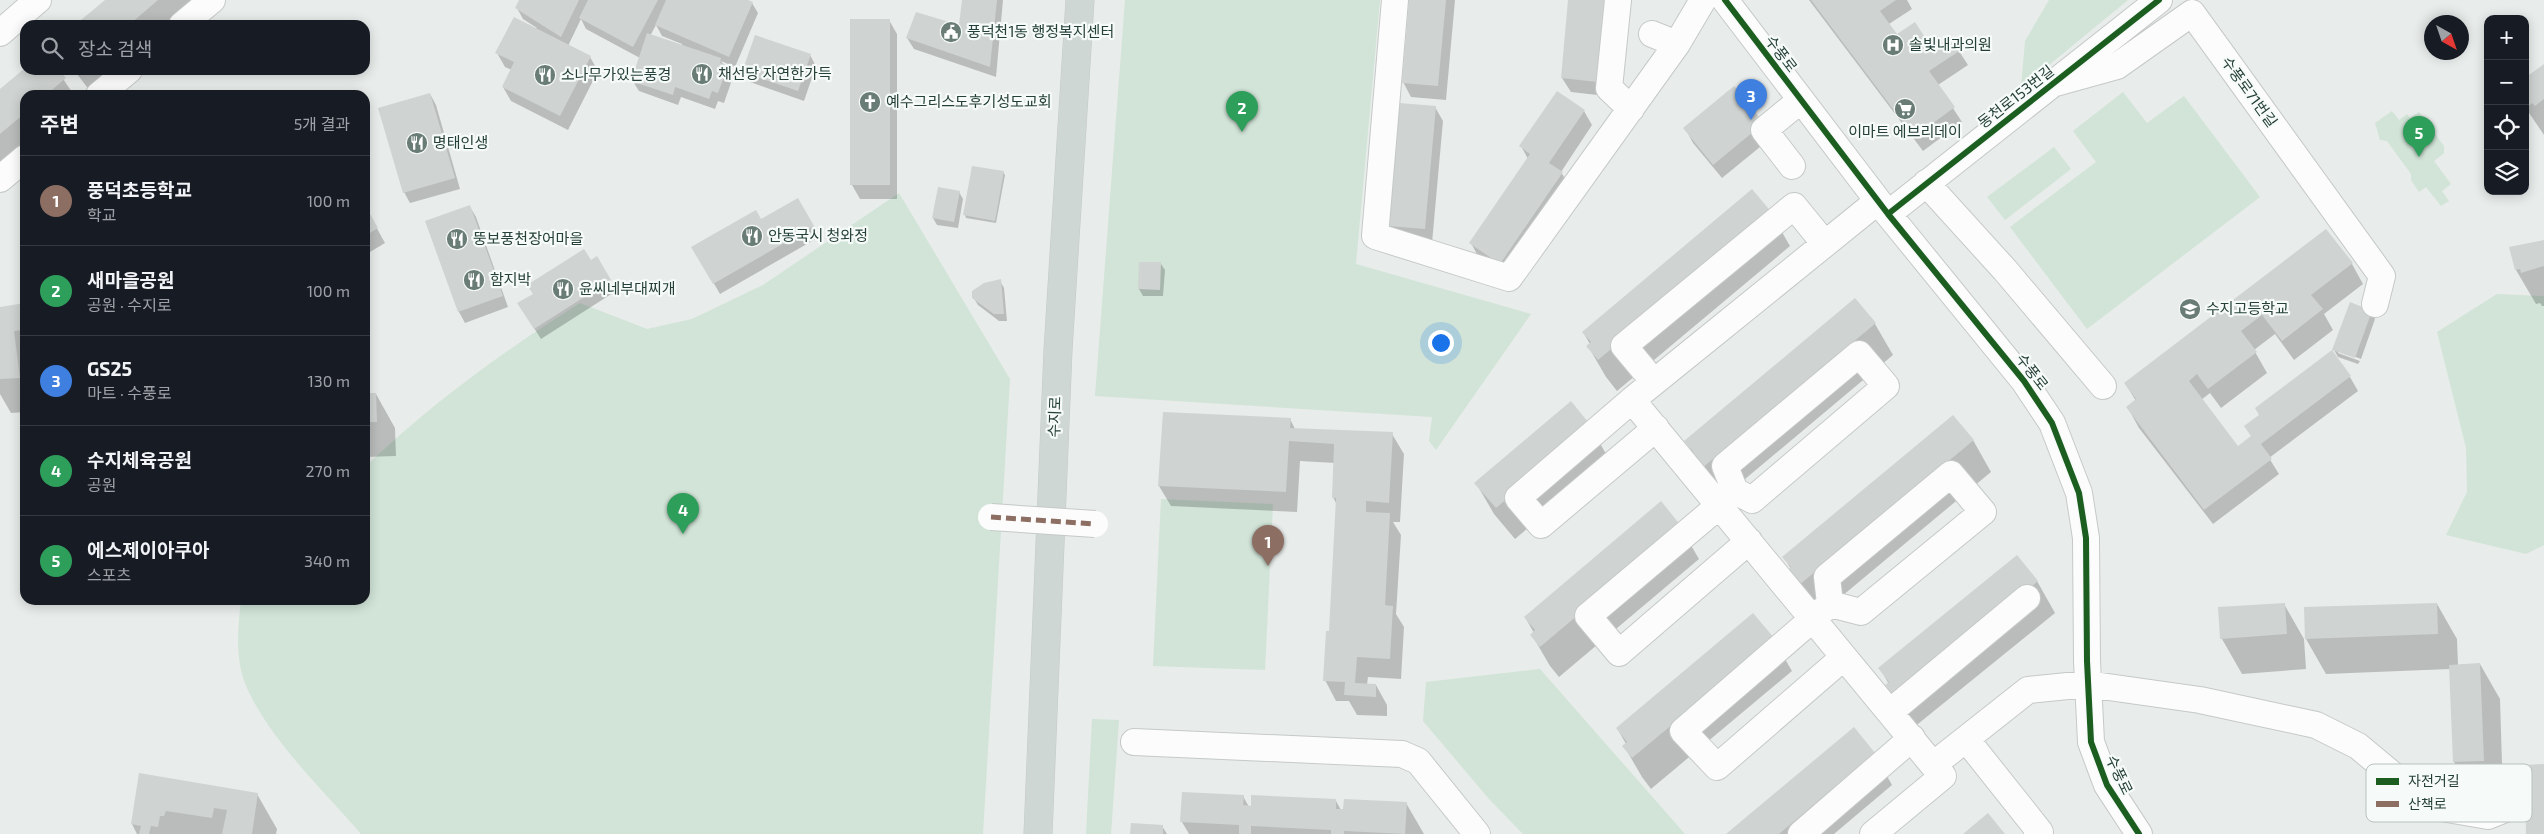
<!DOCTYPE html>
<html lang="ko">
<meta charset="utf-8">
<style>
:root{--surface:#171b24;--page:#20242c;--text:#f1f3f6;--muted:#9ea1a6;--line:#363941;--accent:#1a73e8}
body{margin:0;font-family:"Exo 2","Noto Sans KR",sans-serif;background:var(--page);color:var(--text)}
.controls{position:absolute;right:15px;top:15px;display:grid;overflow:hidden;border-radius:10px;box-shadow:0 2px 12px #0003}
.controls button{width:45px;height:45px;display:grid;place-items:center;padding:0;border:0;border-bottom:1px solid var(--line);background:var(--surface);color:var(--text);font:25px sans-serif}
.compass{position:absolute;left:2424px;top:15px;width:45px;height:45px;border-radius:50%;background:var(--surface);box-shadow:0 2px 12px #0003;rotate:140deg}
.you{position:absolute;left:1440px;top:342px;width:18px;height:18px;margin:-12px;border:4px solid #fff;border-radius:50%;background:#1a73e8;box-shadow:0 0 0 8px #1a73e833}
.badge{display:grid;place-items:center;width:32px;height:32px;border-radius:50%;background:var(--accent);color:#fff;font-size:16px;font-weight:700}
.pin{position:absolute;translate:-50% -41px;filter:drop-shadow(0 1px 2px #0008)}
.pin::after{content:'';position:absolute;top:26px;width:18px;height:15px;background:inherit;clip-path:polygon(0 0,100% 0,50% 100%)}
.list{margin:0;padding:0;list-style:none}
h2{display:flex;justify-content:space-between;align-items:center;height:65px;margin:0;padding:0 20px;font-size:21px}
h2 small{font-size:16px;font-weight:400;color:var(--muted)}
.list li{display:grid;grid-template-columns:32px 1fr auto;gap:15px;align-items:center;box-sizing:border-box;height:90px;padding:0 20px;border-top:1px solid var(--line)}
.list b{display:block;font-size:19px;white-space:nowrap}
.list p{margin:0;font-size:16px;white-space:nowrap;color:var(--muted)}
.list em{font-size:16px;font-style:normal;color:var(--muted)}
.icon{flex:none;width:28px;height:28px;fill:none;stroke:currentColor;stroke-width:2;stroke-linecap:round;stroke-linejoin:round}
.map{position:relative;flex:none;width:2544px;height:834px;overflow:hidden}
.search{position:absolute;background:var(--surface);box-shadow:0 2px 12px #0003;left:20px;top:20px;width:350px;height:55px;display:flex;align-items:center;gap:12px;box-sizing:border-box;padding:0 18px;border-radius:15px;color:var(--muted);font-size:19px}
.panel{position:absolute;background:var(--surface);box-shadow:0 2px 12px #0003;left:20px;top:90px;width:350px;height:515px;border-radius:15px}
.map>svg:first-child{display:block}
.green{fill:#d1e4d7}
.shadow{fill:#0003;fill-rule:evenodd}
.building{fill:#cfd3d1}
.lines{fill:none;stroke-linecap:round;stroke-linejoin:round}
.minor-casing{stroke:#c5c9c7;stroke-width:28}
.major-casing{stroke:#c3cac8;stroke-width:29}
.minor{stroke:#fcfcfc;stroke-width:26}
.major{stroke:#cfd7d5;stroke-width:28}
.minor-bridge-casing{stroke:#c5c9c7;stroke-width:28;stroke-linecap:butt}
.minor-bridge{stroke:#fcfcfc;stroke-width:26}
.quiet{stroke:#8d6e63;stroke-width:5;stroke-dasharray:10 5;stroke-linecap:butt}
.cycleway-casing{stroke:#f6faf8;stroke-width:9}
.cycleway{stroke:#1b5e20;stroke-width:6}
.labels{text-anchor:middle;stroke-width:4.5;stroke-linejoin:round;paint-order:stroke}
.poi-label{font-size:15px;fill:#254038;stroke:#f6faf8;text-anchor:start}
.street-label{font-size:15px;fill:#254038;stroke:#f6faf8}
.key{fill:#f6faf8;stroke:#b7c2be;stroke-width:1}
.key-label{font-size:14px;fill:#254038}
</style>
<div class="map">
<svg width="2544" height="834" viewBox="0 0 2544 834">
<rect width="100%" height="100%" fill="#e8ecea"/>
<path class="green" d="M 1125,0 L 1380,0 L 1356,264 L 1531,314 L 1436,450 L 1429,441 L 1432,417 L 1095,396 Z
M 2049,0 L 2128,0 L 2021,88 L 2025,41 Z
M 2123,92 L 2147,123 L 2184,96 L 2260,197 L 2087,329 L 2010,227 L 2096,162 L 2073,131 Z
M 2392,111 L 2399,120 L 2407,114 L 2410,118 L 2419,112 L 2444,146 L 2444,153 L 2434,161 L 2451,184 L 2442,191 L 2449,201 L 2441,206 L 2426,187 L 2419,192 L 2411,180 L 2411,174 L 2387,141 L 2380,140 L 2375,123 Z
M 2054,147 L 2071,169 L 2005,220 L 1987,197 Z
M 899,193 L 1010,379 L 983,834 L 361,834 C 324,791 266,736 245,683 C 235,657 238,627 241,600 L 365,600 L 365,467 C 429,405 505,350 580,303 L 647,329 L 692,319 L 763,285 Z
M 2497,294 L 2544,296 L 2544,545 L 2526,554 L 2446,535 L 2467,492 L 2466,448 L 2437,332 Z
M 1161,499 L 1273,504 L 1265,670 L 1153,666 Z
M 1540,669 L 1685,834 L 1523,834 L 1489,799 L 1423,721 L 1426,682 Z
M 1092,719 L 1119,720 L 1111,834 L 1086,834 Z"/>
<path class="shadow" d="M 107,0 L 218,0 L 189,25 L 77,25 Z
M 521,0 L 745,0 L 752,3 L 758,13 L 735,67 L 721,61 L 733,77 L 724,103 L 718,101 L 715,109 L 681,97 L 678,105 L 639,91 L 632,80 L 640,58 L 586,29 L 581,19 L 568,46 L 590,57 L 598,71 L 568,130 L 511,101 L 503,87 L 512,70 L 505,67 L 497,53 L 537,28 L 523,19 L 517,8 ZM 656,25 L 662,36 L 682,44 L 682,46 L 650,36 Z
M 964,0 L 1003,0 L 996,77 L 914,49 L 907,38 L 960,26 Z
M 1410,0 L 1455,0 L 1446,100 L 1411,97 L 1403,82 Z
M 1570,0 L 1606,96 L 1571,92 L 1562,78 Z
M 1809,0 L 1907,0 L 1912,9 L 1889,24 L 1897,36 L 1959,51 L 1968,65 L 1938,85 L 1962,122 L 1923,151 Z
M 889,20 L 897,34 L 897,199 L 860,199 L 852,185 Z
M 810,55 L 816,66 L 804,101 L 750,82 L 744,72 Z
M 2544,65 L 2544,135 L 2525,107 L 2525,80 Z
M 25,70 L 57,70 L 74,95 L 25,95 L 25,165 L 0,186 L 0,91 Z
M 74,70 L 136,70 L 93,95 Z
M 430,94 L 436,105 L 460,189 L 410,203 L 404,192 Z
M 1435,107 L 1443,121 L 1432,243 L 1398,240 L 1390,226 Z
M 1584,111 L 1592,125 L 1561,172 L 1570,187 L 1509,278 L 1479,258 L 1471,243 L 1528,159 L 1521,146 Z
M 1763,124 L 1771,138 L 1722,178 L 1693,143 L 1685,128 Z
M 1003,172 L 1005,175 L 996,223 L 966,218 L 965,215 Z
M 959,192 L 963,199 L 958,228 L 937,225 L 933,218 Z
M 797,200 L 819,237 L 720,294 L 693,247 L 761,221 Z
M 365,207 L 385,243 L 365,255 Z
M 470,207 L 476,217 L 508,307 L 465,323 L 459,312 L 427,222 Z
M 1772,215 L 1790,246 L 1617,391 L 1606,377 L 1588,346 L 1590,344 L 1583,332 Z
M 2326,230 L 2352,264 L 2363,284 L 2324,314 L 2333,330 L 2294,360 L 2275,334 L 2254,350 L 2267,373 L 2221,408 L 2210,393 L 2201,400 L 2238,448 L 2252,437 L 2245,426 L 2260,415 L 2350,377 L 2358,391 L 2269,458 L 2279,474 L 2213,524 L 2139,428 L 2128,408 L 2136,401 L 2125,383 Z
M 2544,241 L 2544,306 L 2542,306 L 2540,303 L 2536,304 L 2516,270 Z
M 596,258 L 616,291 L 541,339 L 525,314 Z
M 1161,264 L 1165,270 L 1163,296 L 1143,296 L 1139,289 Z
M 1000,281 L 1004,288 L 1007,321 L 999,321 L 978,305 L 973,297 Z
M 1855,300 L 1875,324 L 1893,355 L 1720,500 L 1686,441 Z
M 25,304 L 25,412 L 11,413 L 0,394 L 0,309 Z
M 2371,312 L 2375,319 L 2361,359 L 2338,350 L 2338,353 L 2360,361 L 2358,364 L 2338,357 L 2334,350 Z
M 365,394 L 376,394 L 395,428 L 396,456 L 365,457 Z
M 1164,413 L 1290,419 L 1295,429 L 1392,434 L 1404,454 L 1400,522 L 1393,522 L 1401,535 L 1396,614 L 1404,627 L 1401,679 L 1368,677 L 1367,685 L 1376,685 L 1387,705 L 1387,716 L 1357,715 L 1349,701 L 1336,701 L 1325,680 L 1330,632 L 1337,505 L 1333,497 L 1335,463 L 1300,461 L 1297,512 L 1171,506 L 1159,486 Z
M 1591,428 L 1609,459 L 1515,539 L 1494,514 L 1476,483 Z
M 1973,440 L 1991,472 L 1818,616 L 1784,557 Z
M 1681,528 L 1699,559 L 1559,677 L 1550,666 L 1532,635 L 1534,633 L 1525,617 Z
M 2037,581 L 2055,613 L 1913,728 L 1880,668 Z
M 2284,604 L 2304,639 L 2306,669 L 2242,674 L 2222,639 L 2219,609 Z
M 2437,604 L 2457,639 L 2458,665 L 2480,664 L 2500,699 L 2503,796 L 2474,797 L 2454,762 L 2450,669 L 2326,674 L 2306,639 Z
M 1774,640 L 1792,671 L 1651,789 L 1642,777 L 1624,746 L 1626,744 L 1617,728 Z
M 1874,753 L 1892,785 L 1834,834 L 1728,834 Z
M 140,775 L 257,794 L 277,829 L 276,834 L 137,834 L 132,824 Z
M 1243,796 L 1249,807 L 1336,801 L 1341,810 L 1406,803 L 1424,834 L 1189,834 L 1182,822 Z
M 1162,826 L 1167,834 L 1131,834 Z"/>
<path class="building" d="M 105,0 L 158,0 L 129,25 L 75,25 Z
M 519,0 L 579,0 L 561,37 L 515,8 Z
M 588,0 L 658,0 L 633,47 L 579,18 Z
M 666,0 L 748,0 L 753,2 L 729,57 L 655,25 Z
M 962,0 L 997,0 L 990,67 L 906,38 L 916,12 L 959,25 Z
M 1409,0 L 1446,0 L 1438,86 L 1402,83 Z
M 1568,0 L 1606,0 L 1598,82 L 1561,78 Z
M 1811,0 L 1896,0 L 1880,11 L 1897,34 L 1915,22 L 1928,42 L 1937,36 L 1943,43 L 1952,38 L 1961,50 L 1929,71 L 1955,107 L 1914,137 Z
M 514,17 L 591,56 L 560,116 L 502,87 L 514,62 L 495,53 Z
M 850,19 L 890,19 L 890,185 L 850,185 Z
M 647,33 L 721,58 L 720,63 L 728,66 L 718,93 L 712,91 L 709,99 L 675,87 L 673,95 L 631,81 Z
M 755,35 L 811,54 L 798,91 L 742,72 Z
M 2544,64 L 2544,99 L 2535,106 L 2532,103 L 2528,107 L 2525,104 L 2525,78 Z
M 25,68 L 25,70 L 59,70 L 66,78 L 46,95 L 25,95 L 25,113 L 0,134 L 0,89 Z
M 1734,86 L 1764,123 L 1713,165 L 1683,128 Z
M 1557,91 L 1585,110 L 1549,163 L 1563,172 L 1500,264 L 1469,243 L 1530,154 L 1519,146 Z
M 430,93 L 455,178 L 403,193 L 378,108 Z
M 1399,103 L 1436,106 L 1425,229 L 1388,226 Z
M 972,166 L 1004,171 L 995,221 L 963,215 Z
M 938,187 L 960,191 L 954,222 L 932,218 Z
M 1752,189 L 1773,214 L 1598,360 L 1586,346 L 1591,342 L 1582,332 Z
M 798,198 L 814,226 L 713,284 L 691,247 L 756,210 L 761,219 Z
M 365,205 L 378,228 L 365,236 Z
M 470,205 L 503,296 L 458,312 L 425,221 Z
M 2326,229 L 2353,263 L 2311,295 L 2323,309 L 2282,341 L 2262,315 L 2241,331 L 2257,352 L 2208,389 L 2197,374 L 2189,381 L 2238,446 L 2251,436 L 2244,426 L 2259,415 L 2255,408 L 2332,350 L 2351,376 L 2261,444 L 2272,459 L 2204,510 L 2126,407 L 2136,399 L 2124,383 Z
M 2544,240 L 2544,266 L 2521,273 L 2520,269 L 2515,270 L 2509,247 Z
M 584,249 L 591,260 L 597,256 L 611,280 L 534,329 L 517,303 L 533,294 L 527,285 Z
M 1139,262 L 1161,262 L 1160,290 L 1138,289 Z
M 1001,279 L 1004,314 L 994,314 L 972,298 L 972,291 L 984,283 Z
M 1855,298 L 1876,323 L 1701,469 L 1689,455 L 1693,451 L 1684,441 Z
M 2350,302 L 2372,311 L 2355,358 L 2332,350 Z
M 25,303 L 25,330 L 14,331 L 20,378 L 0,379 L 0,307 Z
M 365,393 L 376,393 L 377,422 L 365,422 Z
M 1571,401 L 1592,427 L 1496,508 L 1474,483 Z
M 1163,412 L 1291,418 L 1290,428 L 1393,432 L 1389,503 L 1366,501 L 1366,512 L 1390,513 L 1385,605 L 1393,606 L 1390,659 L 1357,657 L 1355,683 L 1376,684 L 1376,697 L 1344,695 L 1345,682 L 1323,681 L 1326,631 L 1329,631 L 1336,498 L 1332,498 L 1334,444 L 1289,441 L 1286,492 L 1158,486 Z
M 1953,415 L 1974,440 L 1799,585 L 1787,571 L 1791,567 L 1782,557 Z
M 1661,501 L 1682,527 L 1540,647 L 1530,635 L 1535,630 L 1524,617 Z
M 2017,555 L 2038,581 L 1894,698 L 1884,686 L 1889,682 L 1878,668 Z
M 2285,603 L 2287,634 L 2220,639 L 2218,607 Z
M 2437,603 L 2438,634 L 2305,639 L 2304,607 Z
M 1753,613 L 1775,639 L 1632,758 L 1622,746 L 1627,742 L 1616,728 Z
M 2480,663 L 2484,761 L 2453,762 L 2449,665 Z
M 1854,727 L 1875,753 L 1779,834 L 1726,834 Z
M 2544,764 L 2544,834 L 2526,834 L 2525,765 Z
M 139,773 L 258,793 L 252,834 L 222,834 L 227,810 L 214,808 L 212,818 L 166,811 L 164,816 L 160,816 L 158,827 L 151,826 L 149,834 L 139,834 L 141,826 L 131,824 Z
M 1182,792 L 1244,795 L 1243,805 L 1251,806 L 1251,795 L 1336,799 L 1336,809 L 1343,809 L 1344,799 L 1407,802 L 1405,834 L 1344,831 L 1344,834 L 1331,834 L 1331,830 L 1251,826 L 1251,834 L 1239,834 L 1239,825 L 1180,822 Z
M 1988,813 L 2005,834 L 1963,834 Z
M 1131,823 L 1163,825 L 1163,834 L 1130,834 Z"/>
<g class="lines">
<g class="minor-casing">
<path id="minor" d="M 1395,0 L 1375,236 L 1509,278 L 1677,44 L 1703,0
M 1618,0 L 1609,88 L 1631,109
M 1725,0 L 1888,214 L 2024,381 L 2052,423 L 2079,493 L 2086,538 L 2087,661 L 2091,742 L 2107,785 L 2139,834
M 182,25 L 212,0
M 0,33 L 38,0
M 1652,34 L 1677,44
M 2052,84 L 2117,66 L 2192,13 L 2382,276 L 2375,304
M 99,95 L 129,70
M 1792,166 L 1764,130 L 1801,100
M 0,179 L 25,158
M 1926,183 L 2005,270 L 2103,386
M 1888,214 L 2159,0
M 1859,354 L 1886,386 L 1752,500 L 1735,491 L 1725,466 Z
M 1654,382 L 1624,346 L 1794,206 L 1825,244
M 1632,400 L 1933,765 L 2028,690 L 2087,684 L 2200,700 L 2316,725 L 2358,746 L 2430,806 L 2488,816 L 2518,804
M 1656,428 L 1541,525 L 1518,498 L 1632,400 L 1878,201
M 1733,494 L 1588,616 L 1619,653 L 1749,541
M 1830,604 L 1827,577 L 1951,474 L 1983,512 L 1861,612 L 1830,604 L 1683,731 L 1717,767 L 1844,657
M 1890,712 L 2027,598
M 1966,739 L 2040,832 L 2037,834
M 1134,742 L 1402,754 L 1418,761 L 1477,834
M 1801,834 L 1912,738
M 1873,834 L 1943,776 L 1933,765"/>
</g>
<g class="major-casing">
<path id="major" d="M 1038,834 L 1058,350 L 1080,0"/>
</g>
<use href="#minor" class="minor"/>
<use href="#major" class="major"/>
<g class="minor-bridge-casing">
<path id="minor-bridge" d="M 991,517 L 1095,524"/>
</g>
<use href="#minor-bridge" class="minor-bridge"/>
<path class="quiet" d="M 991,517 L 1095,524"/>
<g class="cycleway-casing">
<path id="cycleway" d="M 1725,0 L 1888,214 L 2024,381 L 2052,423 L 2079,493 L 2086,538 L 2087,661 L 2091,742 L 2107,785 L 2139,834
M 1888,214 L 2159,0"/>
</g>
<use href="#cycleway" class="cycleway"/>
</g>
<defs>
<g id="civic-disc" transform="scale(1.125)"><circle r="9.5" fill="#697c76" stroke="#f6faf8"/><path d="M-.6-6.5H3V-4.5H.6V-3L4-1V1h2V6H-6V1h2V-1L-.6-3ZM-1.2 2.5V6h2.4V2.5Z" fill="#fff"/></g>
<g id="hospital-disc" transform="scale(1.125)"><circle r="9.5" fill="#697c76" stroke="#f6faf8"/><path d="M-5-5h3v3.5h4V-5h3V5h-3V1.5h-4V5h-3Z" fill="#fff"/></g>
<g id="restaurant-disc" transform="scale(1.125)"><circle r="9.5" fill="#697c76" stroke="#f6faf8"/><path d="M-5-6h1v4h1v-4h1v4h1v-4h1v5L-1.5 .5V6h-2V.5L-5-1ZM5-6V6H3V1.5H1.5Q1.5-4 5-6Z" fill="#fff"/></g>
<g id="church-disc" transform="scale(1.125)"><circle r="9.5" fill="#697c76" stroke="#f6faf8"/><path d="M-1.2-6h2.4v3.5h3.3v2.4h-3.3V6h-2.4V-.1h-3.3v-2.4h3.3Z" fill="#fff"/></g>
<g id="supermarket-disc" transform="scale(1.125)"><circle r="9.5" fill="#697c76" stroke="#f6faf8"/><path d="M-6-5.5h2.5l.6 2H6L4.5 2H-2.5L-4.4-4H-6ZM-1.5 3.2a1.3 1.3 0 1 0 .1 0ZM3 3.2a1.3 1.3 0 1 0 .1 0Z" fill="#fff"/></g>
<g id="school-disc" transform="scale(1.125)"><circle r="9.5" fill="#697c76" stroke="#f6faf8"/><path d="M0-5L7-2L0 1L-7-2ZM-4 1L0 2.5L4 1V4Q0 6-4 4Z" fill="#fff"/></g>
</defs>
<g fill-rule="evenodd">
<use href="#civic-disc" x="951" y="32"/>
<use href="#hospital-disc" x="1893" y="45"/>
<use href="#restaurant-disc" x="702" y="74"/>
<use href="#restaurant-disc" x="545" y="75"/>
<use href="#church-disc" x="870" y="102"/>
<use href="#supermarket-disc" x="1905" y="109"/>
<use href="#restaurant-disc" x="417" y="143"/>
<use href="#restaurant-disc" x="752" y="236"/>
<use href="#restaurant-disc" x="457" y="239"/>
<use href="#restaurant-disc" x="474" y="280"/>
<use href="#restaurant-disc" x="563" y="289"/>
<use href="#school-disc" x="2190" y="309"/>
</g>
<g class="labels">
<g class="poi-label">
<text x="967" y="37">풍덕천1동 행정복지센터</text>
<text x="1909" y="50">솔빛내과의원</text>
<text x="718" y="79">채선당 자연한가득</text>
<text x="561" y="80">소나무가있는풍경</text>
<text x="886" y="107">예수그리스도후기성도교회</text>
<text x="1905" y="137" text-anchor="middle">이마트 에브리데이</text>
<text x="433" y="148">명태인생</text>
<text x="768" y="241">안동국시 청와정</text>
<text x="473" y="244">뚱보풍천장어마을</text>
<text x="490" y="285">함지박</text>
<text x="579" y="294">윤씨네부대찌개</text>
<text x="2206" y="314">수지고등학교</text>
</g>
<g class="street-label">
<text transform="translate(1781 54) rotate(53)" y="5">수풍로</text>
<text transform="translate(2249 92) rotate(54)" y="5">수풍로71번길</text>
<text transform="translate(2016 97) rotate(-38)" y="5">동천로153번길</text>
<text transform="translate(2032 372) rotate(52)" y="5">수풍로</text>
<text transform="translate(1055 417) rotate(-88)" y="5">수지로</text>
<text transform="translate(2119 775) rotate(64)" y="5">수풍로</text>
</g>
</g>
<rect x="2366" y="764" width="166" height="58" rx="8" class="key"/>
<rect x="2376" y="778" width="23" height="7" fill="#1b5e20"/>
<rect x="2376" y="801" width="23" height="6" fill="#8d6e63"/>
<g class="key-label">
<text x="2408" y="786">자전거길</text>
<text x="2408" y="809">산책로</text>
</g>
</svg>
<div class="controls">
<button>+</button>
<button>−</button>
<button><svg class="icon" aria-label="locate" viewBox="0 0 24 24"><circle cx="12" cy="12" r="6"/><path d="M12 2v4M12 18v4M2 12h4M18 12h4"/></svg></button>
<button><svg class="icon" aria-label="layers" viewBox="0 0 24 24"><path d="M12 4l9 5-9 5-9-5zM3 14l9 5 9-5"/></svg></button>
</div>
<svg class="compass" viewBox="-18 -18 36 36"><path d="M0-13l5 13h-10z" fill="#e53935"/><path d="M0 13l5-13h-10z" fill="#9ea1a6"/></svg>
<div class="you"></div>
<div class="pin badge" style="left:1268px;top:566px;background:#8d6e63">1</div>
<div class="pin badge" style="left:1242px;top:132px;background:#2e9e5b">2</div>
<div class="pin badge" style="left:1751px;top:120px;background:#3f7fe0">3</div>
<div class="pin badge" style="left:683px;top:534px;background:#2e9e5b">4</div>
<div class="pin badge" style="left:2419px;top:157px;background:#2e9e5b">5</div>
<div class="search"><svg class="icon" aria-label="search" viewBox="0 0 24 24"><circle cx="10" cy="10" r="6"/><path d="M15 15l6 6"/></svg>장소 검색</div>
<section class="panel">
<h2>주변<small>5개 결과</small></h2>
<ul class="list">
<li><span class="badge" style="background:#8d6e63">1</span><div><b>풍덕초등학교</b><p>학교</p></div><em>100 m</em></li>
<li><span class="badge" style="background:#2e9e5b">2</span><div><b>새마을공원</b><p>공원 · 수지로</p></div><em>100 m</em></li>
<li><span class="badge" style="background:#3f7fe0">3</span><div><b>GS25</b><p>마트 · 수풍로</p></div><em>130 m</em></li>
<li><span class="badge" style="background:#2e9e5b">4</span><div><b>수지체육공원</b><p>공원</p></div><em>270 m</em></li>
<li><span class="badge" style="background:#2e9e5b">5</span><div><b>에스제이아쿠아</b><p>스포츠</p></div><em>340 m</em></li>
</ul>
</section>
</div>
